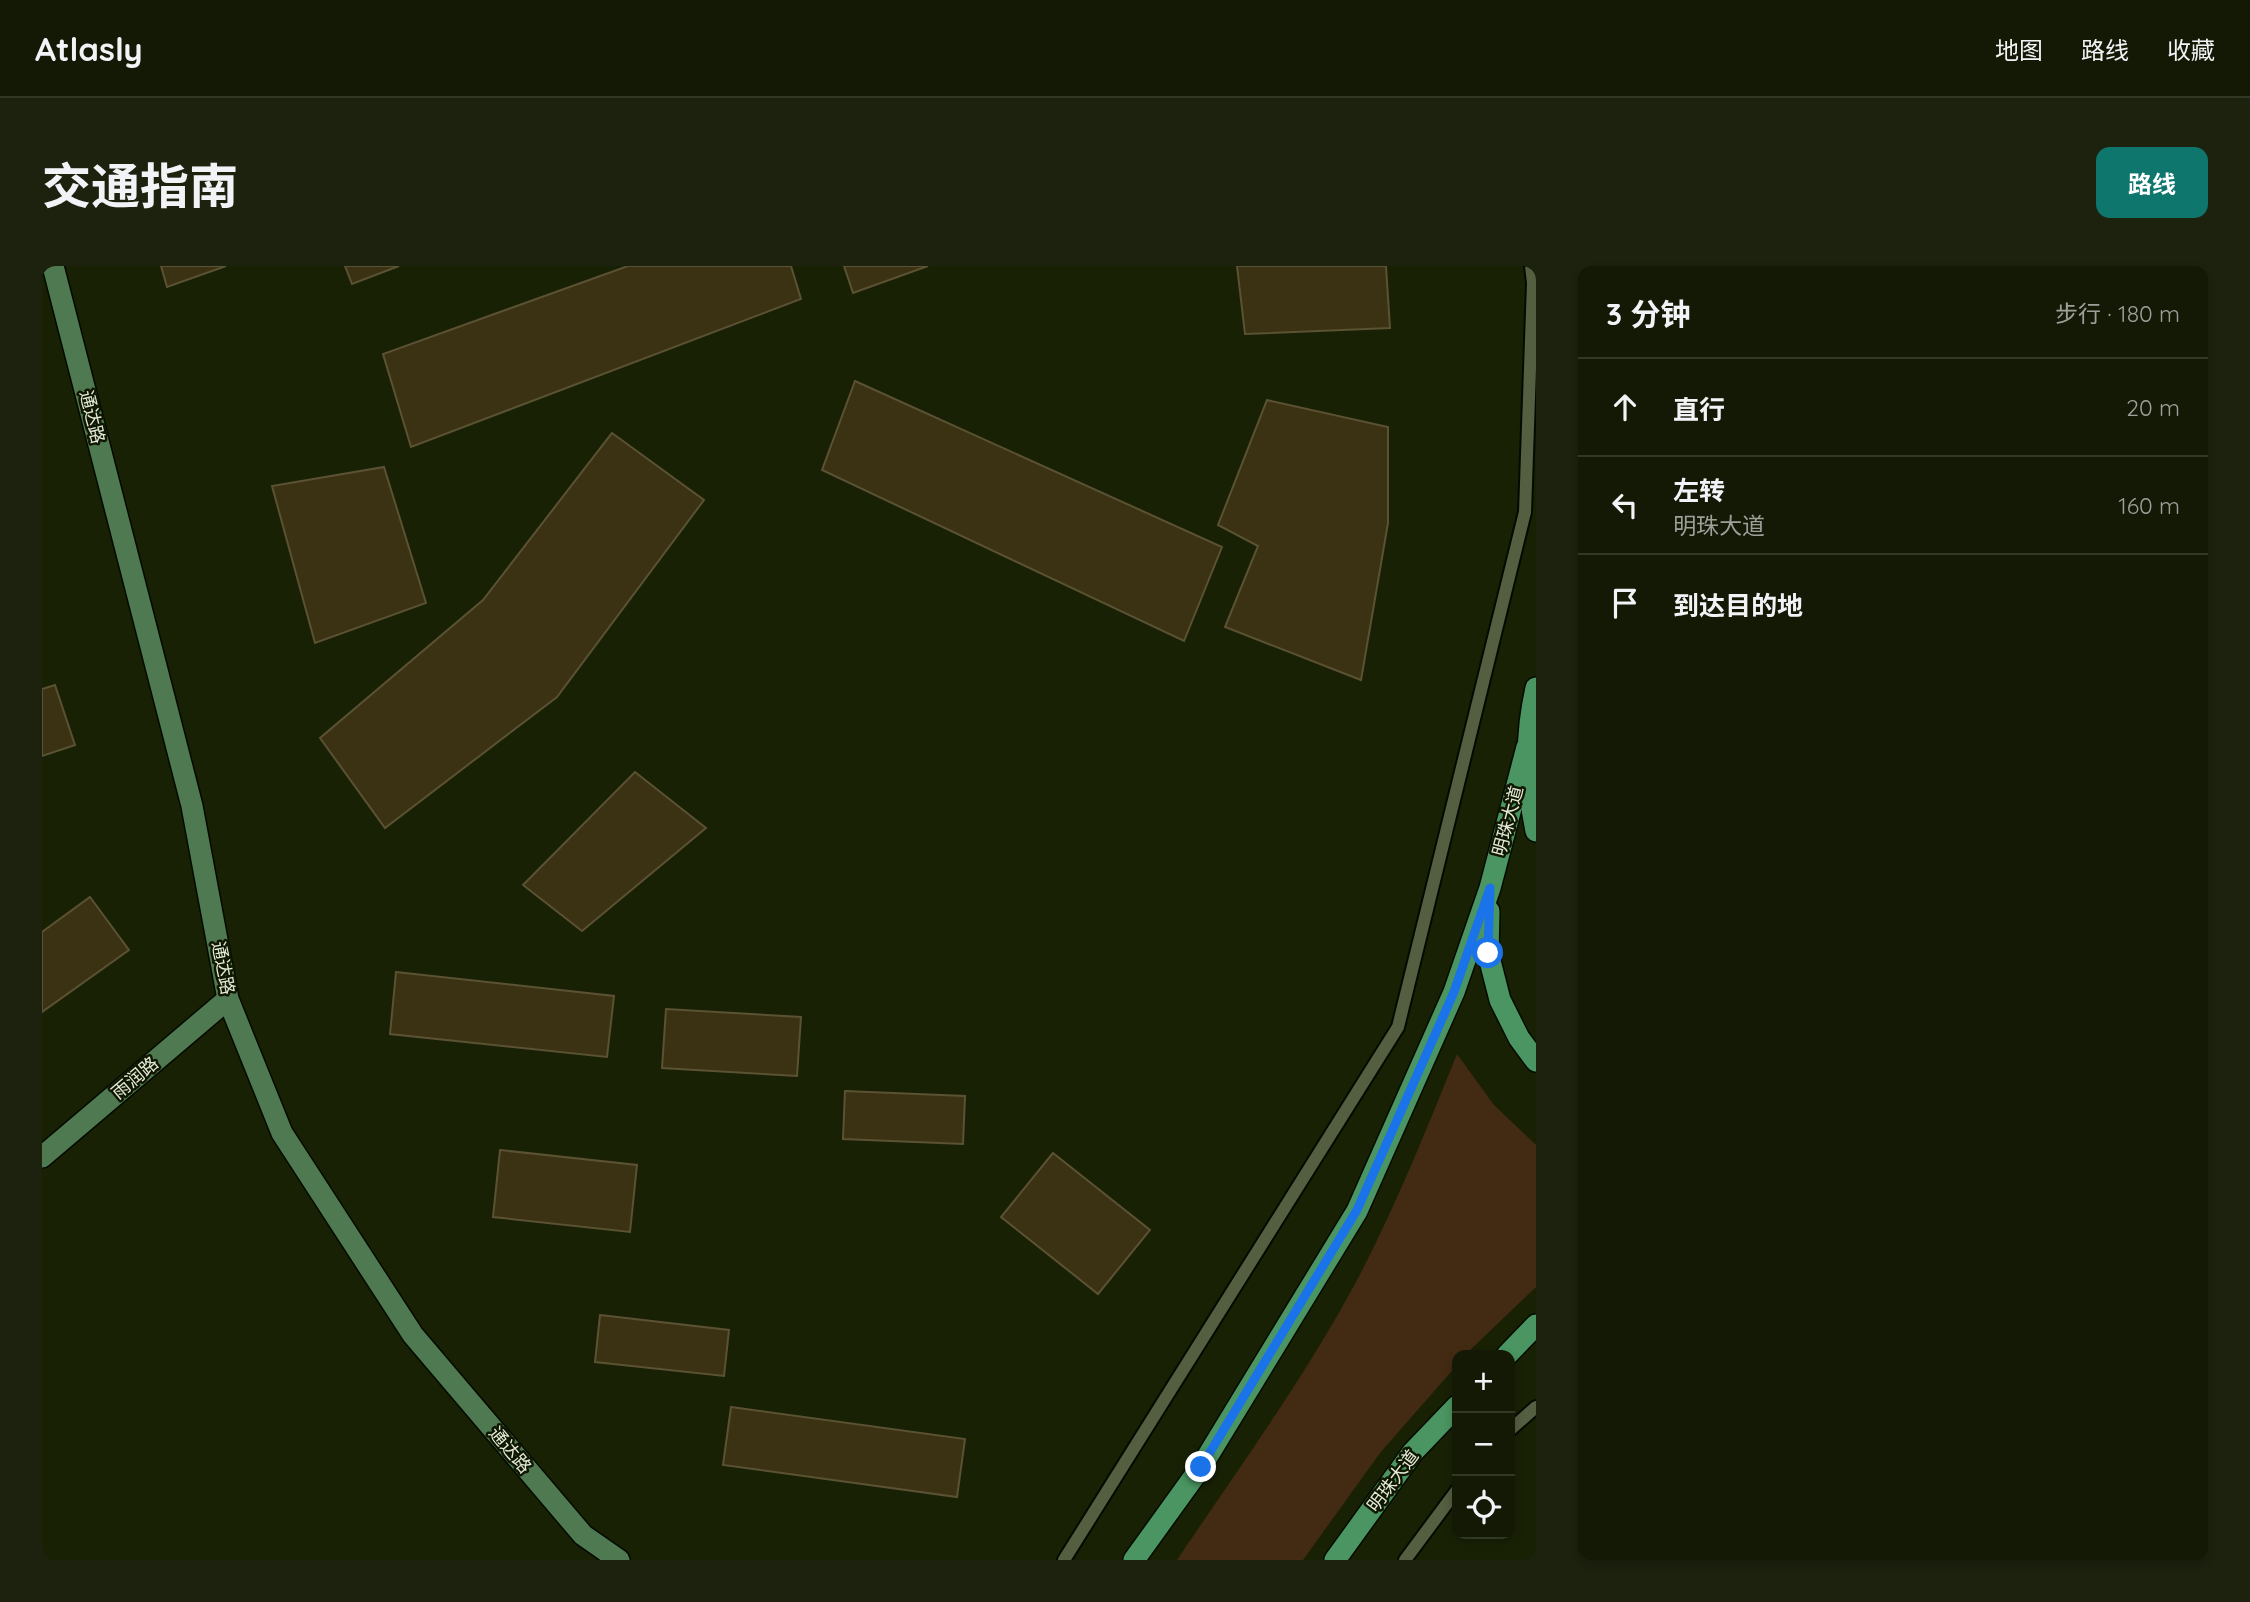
<!DOCTYPE html>
<html lang="zh">
<meta charset="utf-8">
<style>
:root{--surface:#131904;--page:#1c220e;--text:#f1f3f6;--muted:#9da09a;--line:#323826;--accent:#0f766e}
body{margin:0;font-family:Quicksand,"Noto Sans SC",sans-serif;background:var(--page);color:var(--text)}
.controls{position:absolute;right:21px;bottom:21px;display:grid;overflow:hidden;border-radius:14px;box-shadow:0 4px 10px #0003}
.controls button{width:63px;height:63px;display:grid;place-items:center;padding:0;border:0;border-bottom:2px solid var(--line);background:var(--surface);color:var(--text);font:35px sans-serif}
.stop{position:absolute;width:21px;height:21px;margin:-16px;border:5px solid #1a73e8;border-radius:50%;background:#fff}
.stop.end{background:#1a73e8;border-color:#fff;box-shadow:0 2px 7px #0008}
.list{margin:0;padding:0;list-style:none}
h2{display:flex;justify-content:space-between;align-items:center;height:91px;margin:0;padding:0 28px;font-size:30px}
h2 small{font-size:23px;font-weight:400;color:var(--muted)}
.list li{display:grid;grid-template-columns:46px 1fr auto;gap:21px;align-items:center;box-sizing:border-box;height:98px;padding:0 28px;border-top:2px solid var(--line)}
.list b{display:block;font-size:26px;white-space:nowrap}
.list p{margin:0;font-size:23px;white-space:nowrap;color:var(--muted)}
.list em{font-size:23px;font-style:normal;color:var(--muted)}
.icon{flex:none;width:38px;height:38px;fill:none;stroke:currentColor;stroke-width:2;stroke-linecap:round;stroke-linejoin:round}
.map{position:relative;flex:none;width:1494px;height:1294px;overflow:hidden;border-radius:14px}
header{display:flex;align-items:center;gap:42px;box-sizing:border-box;height:98px;padding:0 35px;background:var(--surface);border-bottom:2px solid var(--line)}
header strong{font-size:33px}
nav{display:flex;gap:38px;margin-inline-start:auto;font-size:24px}
.intro{display:flex;align-items:center;justify-content:space-between;box-sizing:border-box;height:168px;padding:0 42px}
h1{margin:0;font-size:49px}
.button{padding:18px 32px;border-radius:14px;background:var(--accent);color:#fff;font-size:24px;font-weight:700}
main{display:flex;gap:42px;padding:0 42px}
aside{flex:1;background:var(--surface);border-radius:14px;box-shadow:0 4px 10px #0003}
.map>svg:first-child{display:block}
.green{fill:#432a13}
.building{fill:#3b3214;stroke:#5b5133;stroke-width:2}
.lines{fill:none;stroke-linecap:round;stroke-linejoin:round}
.lane-casing{stroke:#050a00;stroke-width:16}
.secondary-casing{stroke:#050a00;stroke-width:24}
.primary-casing{stroke:#050a00;stroke-width:24}
.lane{stroke:#545e41;stroke-width:12}
.secondary{stroke:#4f7a51;stroke-width:21}
.primary{stroke:#4a9561;stroke-width:21}
.route{stroke:#1a73e8;stroke-width:9}
.labels{text-anchor:middle;stroke-width:5;stroke-linejoin:round;paint-order:stroke}
.street-label{font-size:18px;fill:#e5ebda;stroke:#101700}
</style>
<header>
<strong>Atlasly</strong>
<nav><a>地图</a><a>路线</a><a>收藏</a></nav>
</header>
<div class="intro"><h1>交通指南</h1><a class="button">路线</a></div>
<main>
<div class="map">
<svg width="1494" height="1294" viewBox="0 0 1494 1294">
<rect width="100%" height="100%" fill="#192105"/>
<path class="green" d="M 1415,788 L 1452,839 L 1494,879 L 1494,1021 L 1423,1089 L 1415,1089 L 1415,1099 L 1338,1187 L 1261,1294 L 1135,1294 C 1196,1203 1262,1113 1314,1016 C 1353,942 1384,865 1415,788 Z"/>
<path class="building" d="M 119,0 L 184,0 L 125,21 Z
M 303,0 L 357,0 L 310,18 Z
M 586,0 L 749,0 L 759,33 L 369,181 L 341,88 Z
M 802,0 L 886,0 L 811,27 Z
M 1195,0 L 1344,0 L 1348,62 L 1203,68 Z
M 813,115 L 1180,281 L 1142,375 L 780,204 Z
M 1225,134 L 1346,161 L 1346,257 L 1319,414 L 1183,361 L 1216,280 L 1176,259 Z
M 570,167 L 662,234 L 515,431 L 343,562 L 278,472 L 441,334 Z
M 342,201 L 384,337 L 273,377 L 230,220 Z
M 13,419 L 33,479 L 0,490 L 0,423 Z
M 593,506 L 664,562 L 540,665 L 481,619 Z
M 48,631 L 87,684 L 0,746 L 0,666 Z
M 354,706 L 572,730 L 565,791 L 348,768 Z
M 624,743 L 759,751 L 755,810 L 620,802 Z
M 803,825 L 923,830 L 921,878 L 801,873 Z
M 458,884 L 595,899 L 588,966 L 451,951 Z
M 1011,887 L 1108,964 L 1056,1028 L 959,951 Z
M 558,1049 L 687,1064 L 682,1110 L 553,1096 Z
M 689,1141 L 923,1173 L 915,1231 L 681,1199 Z"/>
<g class="lines">
<g class="lane-casing">
<path id="lane" d="M 1468,1164 L 1494,1141
M 1022,1294 L 1356,761 L 1483,246 L 1491,17 L 1489,0
M 1363,1294 L 1415,1224"/>
</g>
<g class="secondary-casing">
<path id="secondary" d="M 11,0 L 150,540 L 186,733 L 240,867 L 371,1069 L 541,1269 L 577,1294
M 0,891 L 186,733"/>
</g>
<g class="primary-casing">
<path id="primary" d="M 1494,422 C 1483,470 1484,517 1494,565
M 1447,645 L 1446,687 L 1458,734 L 1477,772 L 1494,795
M 1465,1089 L 1494,1059
M 1092,1294 L 1159,1201 L 1315,945 L 1412,726 L 1448,622 L 1485,481
M 1293,1294 L 1371,1186 L 1415,1140"/>
</g>
<use href="#lane" class="lane"/>
<use href="#secondary" class="secondary"/>
<use href="#primary" class="primary"/>
</g>
<g class="lines">
<path class="route" d="M 1159,1201 L 1315,944 L 1412,726 L 1448,622 L 1446,687"/>
</g>
<g class="labels">
<g class="street-label">
<text transform="translate(50 151) rotate(76)" y="6">通达路</text>
<text transform="translate(1466 555) rotate(-75)" y="6">明珠大道</text>
<text transform="translate(181 702) rotate(79)" y="6">通达路</text>
<text transform="translate(93 812) rotate(-40)" y="6">雨润路</text>
<text transform="translate(468 1184) rotate(50)" y="6">通达路</text>
<text transform="translate(1351 1215) rotate(-53)" y="6">明珠大道</text>
</g>
</g>
</svg>
<div class="controls">
<button>+</button>
<button>−</button>
<button><svg class="icon" aria-label="locate" viewBox="0 0 24 24"><circle cx="12" cy="12" r="6"/><path d="M12 2v4M12 18v4M2 12h4M18 12h4"/></svg></button>
</div>
<div class="stop" style="left:1446px;top:687px"></div>
<div class="stop end" style="left:1159px;top:1201px"></div>
</div>
<aside>
<h2>3 分钟<small>步行 · 180 m</small></h2>
<ul class="list">
<li><svg class="icon" aria-label="ahead" viewBox="0 0 24 24"><path d="M12 20V5M6 11l6-6 6 6"/></svg><div><b>直行</b></div><em>20 m</em></li>
<li><svg class="icon" aria-label="left" viewBox="0 0 24 24"><path d="M17 20v-9H6M10 6l-5 5 5 5"/></svg><div><b>左转</b><p>明珠大道</p></div><em>160 m</em></li>
<li><svg class="icon" aria-label="arrive" viewBox="0 0 24 24"><path d="M6 21V4h12l-3 4 3 4H6"/></svg><div><b>到达目的地</b></div></li>
</ul>
</aside>
</main>
